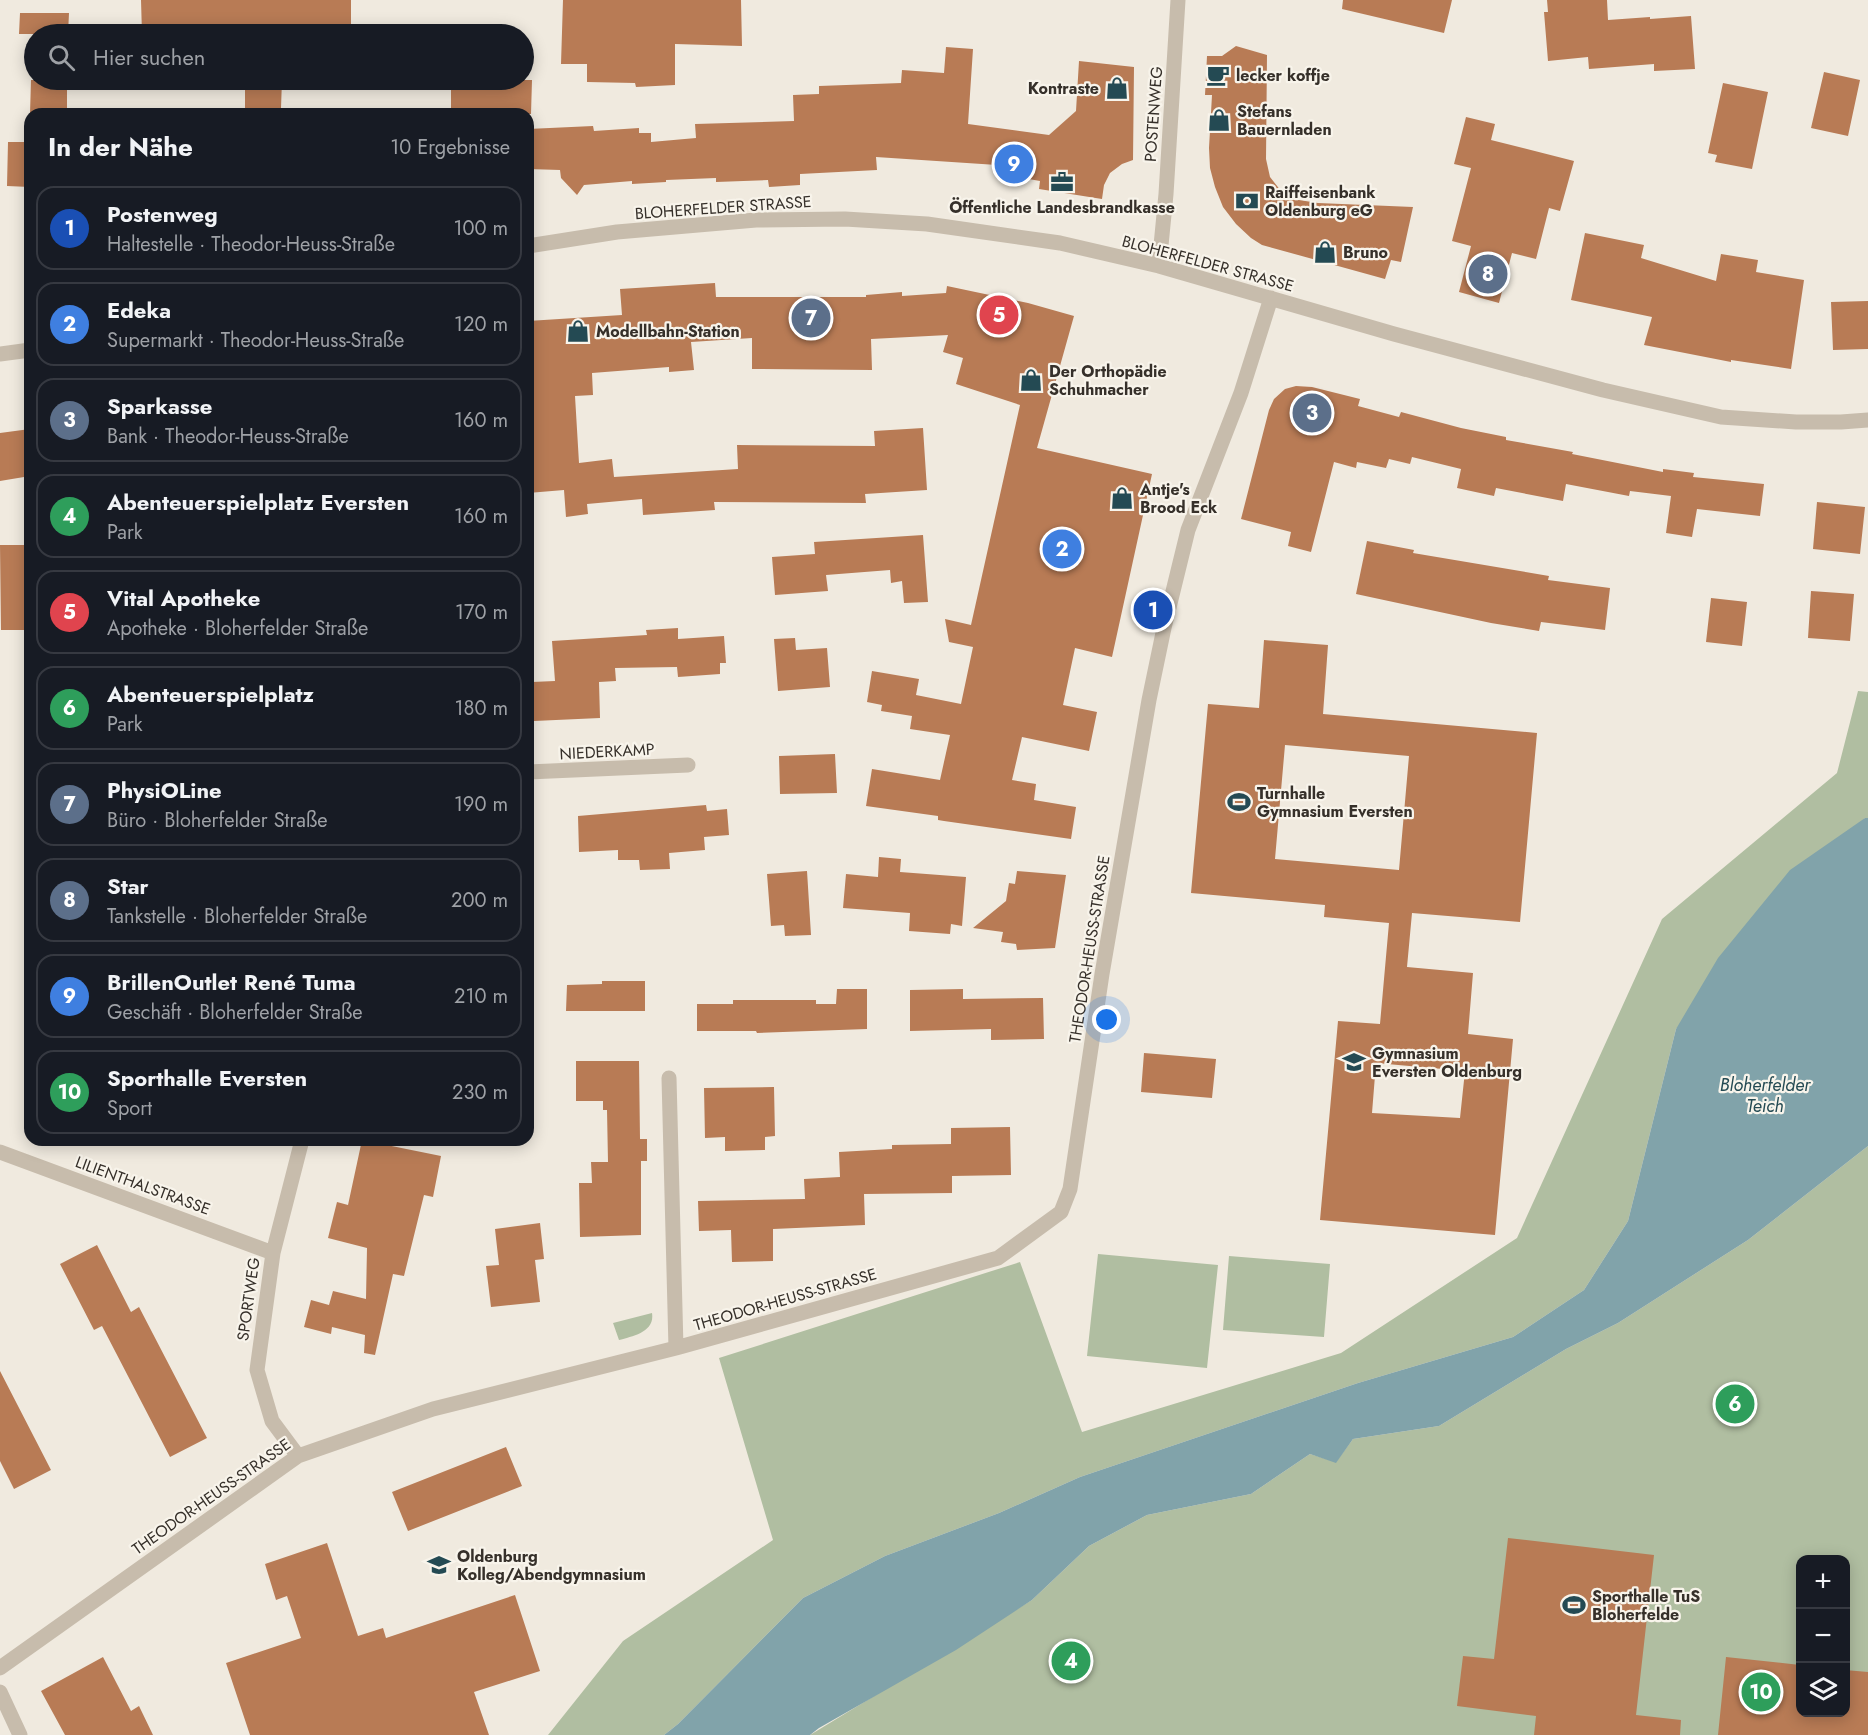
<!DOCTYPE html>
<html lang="de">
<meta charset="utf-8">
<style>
:root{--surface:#171b24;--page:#242831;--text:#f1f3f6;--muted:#9ea1a6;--line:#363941;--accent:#95a7ad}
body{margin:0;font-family:Jost,sans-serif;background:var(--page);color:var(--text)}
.controls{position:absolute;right:18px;bottom:18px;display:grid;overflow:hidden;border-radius:12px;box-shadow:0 3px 15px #0003}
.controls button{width:54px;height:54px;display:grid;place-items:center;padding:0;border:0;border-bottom:2px solid var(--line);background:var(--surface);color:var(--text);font:30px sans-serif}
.you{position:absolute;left:1107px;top:1020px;width:21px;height:21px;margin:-15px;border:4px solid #fff;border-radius:50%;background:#1a73e8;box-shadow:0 0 0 9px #1a73e833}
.badge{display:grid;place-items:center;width:39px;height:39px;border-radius:50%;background:var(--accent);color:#fff;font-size:20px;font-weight:700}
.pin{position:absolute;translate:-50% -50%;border:3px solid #fff;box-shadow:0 2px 6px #0006}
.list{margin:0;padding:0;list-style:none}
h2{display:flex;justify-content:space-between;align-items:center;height:78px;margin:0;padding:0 24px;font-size:26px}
h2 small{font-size:20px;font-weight:400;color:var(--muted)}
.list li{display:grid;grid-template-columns:39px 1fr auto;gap:18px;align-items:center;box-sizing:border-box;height:84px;margin:0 12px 12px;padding:0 12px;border:2px solid var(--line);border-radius:18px}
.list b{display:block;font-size:22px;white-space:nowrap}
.list p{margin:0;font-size:20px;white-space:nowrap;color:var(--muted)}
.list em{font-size:20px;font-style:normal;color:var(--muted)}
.icon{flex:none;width:33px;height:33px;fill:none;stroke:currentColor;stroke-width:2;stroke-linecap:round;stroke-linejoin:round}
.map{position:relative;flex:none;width:1868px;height:1735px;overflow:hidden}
.search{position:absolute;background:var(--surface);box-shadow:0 3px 15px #0003;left:24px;top:24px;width:510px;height:66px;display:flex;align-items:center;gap:15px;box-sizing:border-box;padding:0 21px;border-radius:33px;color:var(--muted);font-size:22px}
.panel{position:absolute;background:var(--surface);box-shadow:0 3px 15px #0003;left:24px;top:108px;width:510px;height:1038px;border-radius:18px}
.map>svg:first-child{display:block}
.green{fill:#b0bea1;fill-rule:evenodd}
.water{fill:#81a3aa}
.building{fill:#b87b55;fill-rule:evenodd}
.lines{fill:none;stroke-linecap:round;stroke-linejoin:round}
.minor{stroke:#c7bcac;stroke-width:15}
.labels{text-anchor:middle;stroke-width:4.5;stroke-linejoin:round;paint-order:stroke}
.poi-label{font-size:16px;font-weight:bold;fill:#36302a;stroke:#f8f4eb;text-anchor:start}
.street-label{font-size:16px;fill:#36302a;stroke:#f8f4eb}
.water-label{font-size:18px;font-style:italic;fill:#244a53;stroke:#f8f4eb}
</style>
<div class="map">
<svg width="1868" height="1735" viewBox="0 0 1868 1735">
<rect width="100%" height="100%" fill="#f0eadf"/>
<path class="green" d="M 1858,691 L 1868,692 L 1868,818 L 1865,818 L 1676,1029 L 1628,1221 L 1584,1290 L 1513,1337 L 1358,1383 L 1080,1477 L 999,1513 L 885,1556 L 803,1598 L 678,1724 L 664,1735 L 548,1735 L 623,1641 L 773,1540 L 719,1358 L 1020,1262 L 1082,1432 L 1341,1353 L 1517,1238 L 1662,919 L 1837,773 Z
M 1868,1146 L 1868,1735 L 810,1735 L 1032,1600 L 1089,1546 L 1147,1515 L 1251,1494 L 1310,1454 L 1336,1462 L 1353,1439 L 1439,1426 L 1566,1349 L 1618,1323 L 1748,1240 ZM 1800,1560 L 1846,1560 L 1846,1712 L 1800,1712 Z
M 1098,1254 L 1218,1265 L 1207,1368 L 1087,1356 Z
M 1229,1256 L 1330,1264 L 1324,1337 L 1223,1330 Z
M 652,1313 C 655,1332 633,1336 619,1340 L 613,1323 Z"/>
<path class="water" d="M 1865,818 L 1868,818 L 1868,1146 L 1748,1240 L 1618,1323 L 1566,1349 L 1439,1426 L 1353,1439 L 1336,1463 L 1310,1454 L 1251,1494 L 1147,1515 L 1089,1546 L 1032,1600 L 956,1650 L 819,1728 L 810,1735 L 664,1735 L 678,1724 L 803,1598 L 885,1556 L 999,1513 L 1080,1477 L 1358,1383 L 1513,1337 L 1584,1290 L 1628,1221 L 1676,1029 L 1718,958 L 1790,870 Z"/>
<path class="building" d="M 141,0 L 351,0 L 351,26 L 281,26 L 281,34 L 185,31 L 185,34 L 142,34 Z
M 563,0 L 741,0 L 742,46 L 675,44 L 675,85 L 636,87 L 635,83 L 587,82 L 587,64 L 561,64 Z
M 1343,0 L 1452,0 L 1444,33 L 1342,9 Z
M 1547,0 L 1607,0 L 1608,20 L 1650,17 L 1650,19 L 1691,16 L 1695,69 L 1654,71 L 1654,64 L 1589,69 L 1588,57 L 1548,61 L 1544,12 L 1548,12 Z
M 20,13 L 69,13 L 68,34 L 19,34 Z
M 1236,46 L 1267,55 L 1266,159 L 1270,177 L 1281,191 L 1299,200 L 1318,203 L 1413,207 L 1401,262 L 1391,260 L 1385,279 L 1262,245 L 1251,238 L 1236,224 L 1223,207 L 1215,187 L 1210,168 L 1209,148 L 1212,95 L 1205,95 L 1207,56 L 1222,56 Z
M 946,47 L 973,49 L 968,124 L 1049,135 L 1076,111 L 1079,61 L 1134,67 L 1133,160 L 1122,164 L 1110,173 L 1104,185 L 1102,199 L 1039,189 L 1040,181 L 996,173 L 997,165 L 876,157 L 877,170 L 800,174 L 800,185 L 769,187 L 768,180 L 716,182 L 716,178 L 666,180 L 666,182 L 632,184 L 632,181 L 584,185 L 577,195 L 561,178 L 560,170 L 528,169 L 528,129 L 593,126 L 594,131 L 639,128 L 639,133 L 651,133 L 651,142 L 696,138 L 695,124 L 794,121 L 793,95 L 819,94 L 819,86 L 901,83 L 902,70 L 944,73 Z
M 1824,72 L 1860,80 L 1848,136 L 1811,128 Z
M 31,80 L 67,80 L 67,114 L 30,114 Z
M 245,80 L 282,80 L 281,108 L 245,108 Z
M 451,80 L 532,80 L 531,114 L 451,114 Z
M 1723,83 L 1768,92 L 1752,169 L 1715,162 L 1717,155 L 1708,153 Z
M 1466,117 L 1495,124 L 1491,140 L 1574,161 L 1560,211 L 1549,208 L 1536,259 L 1512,253 L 1499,303 L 1459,292 L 1471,246 L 1452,241 L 1471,168 L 1454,164 Z
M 8,142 L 30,142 L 30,187 L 7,186 Z
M 1585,233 L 1644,245 L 1641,258 L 1716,281 L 1721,254 L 1758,260 L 1756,272 L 1804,280 L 1791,369 L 1731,360 L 1731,362 L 1644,345 L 1652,317 L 1571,300 Z
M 715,283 L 716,297 L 866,297 L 866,295 L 902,292 L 902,296 L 946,293 L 947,286 L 1028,303 L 1074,316 L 1037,448 L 1152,474 L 1112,657 L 1075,648 L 1063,705 L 1097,712 L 1089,751 L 1022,737 L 1012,780 L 1036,784 L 1034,800 L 1076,807 L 1071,839 L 944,821 L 938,820 L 938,816 L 866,806 L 872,769 L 940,780 L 950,735 L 910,729 L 912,716 L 881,711 L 882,705 L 867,702 L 872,671 L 919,679 L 916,695 L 961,704 L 973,647 L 949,642 L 945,619 L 971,625 L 1020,405 L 956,384 L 963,358 L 943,352 L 948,335 L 871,339 L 872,370 L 752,369 L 752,338 L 691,342 L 694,370 L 669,372 L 669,367 L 592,373 L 593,395 L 575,396 L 579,463 L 612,459 L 614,477 L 738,469 L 737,445 L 875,446 L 874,431 L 923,428 L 927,490 L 865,494 L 866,503 L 714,502 L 715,510 L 643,515 L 642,499 L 587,504 L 588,514 L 566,517 L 564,490 L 528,493 L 528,321 L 622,315 L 620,289 Z
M 1868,301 L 1868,349 L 1833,350 L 1831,302 Z
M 1296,386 L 1312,387 L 1360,399 L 1358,406 L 1399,417 L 1401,412 L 1461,428 L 1506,437 L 1506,440 L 1573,452 L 1572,454 L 1663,472 L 1663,469 L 1694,473 L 1693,477 L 1764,484 L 1760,516 L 1697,509 L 1692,537 L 1666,533 L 1671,496 L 1630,491 L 1629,496 L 1566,484 L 1563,501 L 1496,488 L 1494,496 L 1457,488 L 1461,469 L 1412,457 L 1410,464 L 1389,459 L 1386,468 L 1357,462 L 1356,468 L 1334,462 L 1311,552 L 1288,546 L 1291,532 L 1241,519 L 1269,410 L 1274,399 L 1285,389 Z
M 30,429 L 30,476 L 0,481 L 0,433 Z
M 1817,502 L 1865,507 L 1860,554 L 1813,549 Z
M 923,535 L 928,602 L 904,603 L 902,581 L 891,583 L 890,570 L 826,575 L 828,591 L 775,595 L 772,557 L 815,554 L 814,542 Z
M 1367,541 L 1414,550 L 1413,553 L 1549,576 L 1548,580 L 1610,588 L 1605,630 L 1541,622 L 1539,631 L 1491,623 L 1356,594 Z
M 0,545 L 30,545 L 30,630 L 1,630 Z
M 1811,591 L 1854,594 L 1850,641 L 1808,638 Z
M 1711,598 L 1747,602 L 1742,646 L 1706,642 Z
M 678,628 L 678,639 L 724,636 L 726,663 L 720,663 L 720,674 L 678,677 L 677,667 L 615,668 L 616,681 L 599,682 L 600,718 L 534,721 L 532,682 L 555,681 L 552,641 L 647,635 L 646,630 Z
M 795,638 L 796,650 L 827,648 L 830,687 L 778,691 L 774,639 Z
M 1264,640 L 1328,645 L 1323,714 L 1537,733 L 1520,922 L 1412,913 L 1407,967 L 1473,973 L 1468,1034 L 1513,1039 L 1495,1235 L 1320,1220 L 1338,1021 L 1380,1024 L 1389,923 L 1324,917 L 1325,905 L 1191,893 L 1208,704 L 1259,708 ZM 1285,745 L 1409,756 L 1399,870 L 1275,859 ZM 1376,1063 L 1465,1071 L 1460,1118 L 1372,1113 Z
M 835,754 L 837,793 L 780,794 L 779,756 Z
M 706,805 L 707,811 L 727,809 L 729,835 L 704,837 L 705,850 L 669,853 L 670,869 L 640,870 L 639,860 L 618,860 L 618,850 L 579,852 L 578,816 Z
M 879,857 L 901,859 L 900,872 L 966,877 L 962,926 L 951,924 L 950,934 L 909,931 L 910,913 L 843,908 L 846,874 L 878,877 Z
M 807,871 L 811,935 L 785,936 L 784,925 L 771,926 L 767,874 Z
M 1017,871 L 1066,875 L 1055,948 L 1017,950 L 1016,944 L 1001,942 L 1003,932 L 973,928 L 1006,901 L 1009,883 L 1015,884 Z
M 602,981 L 645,981 L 645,1011 L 566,1011 L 567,985 L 602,984 Z
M 837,989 L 867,989 L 867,1029 L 757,1033 L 756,1031 L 697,1031 L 697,1004 L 733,1004 L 733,1000 L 816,1000 L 816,1004 L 836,1004 Z
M 963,989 L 963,999 L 1043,998 L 1044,1039 L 991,1040 L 991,1029 L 910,1031 L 910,990 Z
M 1144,1053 L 1216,1059 L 1212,1098 L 1141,1092 Z
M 576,1061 L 639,1061 L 640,1139 L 647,1139 L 647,1161 L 641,1161 L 641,1235 L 580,1237 L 579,1183 L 592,1183 L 591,1162 L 608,1162 L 607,1110 L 603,1110 L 603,1101 L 576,1101 Z
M 774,1087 L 775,1136 L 765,1137 L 765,1150 L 725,1151 L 725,1137 L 705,1138 L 704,1088 Z
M 1010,1127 L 1011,1175 L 952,1176 L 952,1193 L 864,1194 L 865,1225 L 773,1229 L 773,1261 L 732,1262 L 731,1230 L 699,1231 L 698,1201 L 805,1199 L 804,1179 L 840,1177 L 839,1152 L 892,1149 L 892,1145 L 951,1144 L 951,1128 Z
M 362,1140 L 441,1156 L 433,1197 L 424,1195 L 404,1276 L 393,1274 L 375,1355 L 364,1353 L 365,1335 L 332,1327 L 331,1334 L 304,1327 L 311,1300 L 329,1305 L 333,1291 L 366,1299 L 367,1248 L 328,1238 L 337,1202 L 348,1205 Z
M 540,1223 L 544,1259 L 535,1260 L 540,1302 L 491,1307 L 486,1266 L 499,1265 L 495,1229 Z
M 97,1245 L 131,1312 L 139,1307 L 207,1438 L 170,1457 L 102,1326 L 94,1330 L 60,1264 Z
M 0,1371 L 51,1470 L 14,1489 L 0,1461 Z
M 506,1447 L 522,1486 L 408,1531 L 392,1492 Z
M 1508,1538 L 1654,1555 L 1636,1715 L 1681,1720 L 1680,1735 L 1534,1735 L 1536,1716 L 1457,1706 L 1463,1656 L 1494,1659 Z
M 327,1543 L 358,1636 L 383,1628 L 386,1638 L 515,1595 L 540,1671 L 474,1692 L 489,1735 L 250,1735 L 226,1663 L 301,1638 L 287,1596 L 276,1600 L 265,1564 Z
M 103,1657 L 131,1711 L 139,1706 L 153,1735 L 65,1735 L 41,1691 Z
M 1726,1657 L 1800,1665 L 1800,1713 L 1845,1713 L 1845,1670 L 1868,1672 L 1868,1735 L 1718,1735 Z"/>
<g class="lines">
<path class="minor" d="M 528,246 L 617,232 L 756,220 L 845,219 L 927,224 L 1060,243 L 1159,266 L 1394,334 L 1603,390 L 1721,417 L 1796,422 L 1841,422 L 1868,420
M 1159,266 L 1166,194 L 1178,0
M 0,354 L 30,350
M 528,772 L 688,765
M 669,1078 L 676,1348
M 0,1152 L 273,1253
M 298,1456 L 272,1421 L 257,1370 L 273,1253 L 302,1140
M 0,1668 L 298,1456 L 433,1409 L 676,1348 L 998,1258 L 1061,1212 L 1070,1189 L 1102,974 L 1149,700 L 1164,628 L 1188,530 L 1241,393 L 1271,298
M 0,1692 L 20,1735"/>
</g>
<defs>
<g id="cafe-bare" transform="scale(1.8)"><path d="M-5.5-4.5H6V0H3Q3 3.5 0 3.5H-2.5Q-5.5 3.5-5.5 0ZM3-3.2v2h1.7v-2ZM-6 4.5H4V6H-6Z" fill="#244a53" stroke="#f8f4eb" stroke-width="2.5" paint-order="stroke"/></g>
<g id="shop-bare" transform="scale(1.8)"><path d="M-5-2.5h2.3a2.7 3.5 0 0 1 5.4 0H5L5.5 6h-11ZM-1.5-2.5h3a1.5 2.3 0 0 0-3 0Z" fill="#244a53" stroke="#f8f4eb" stroke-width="2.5" paint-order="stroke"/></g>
<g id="office-bare" transform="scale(1.8)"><path d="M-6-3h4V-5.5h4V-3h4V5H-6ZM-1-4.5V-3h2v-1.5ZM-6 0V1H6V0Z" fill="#244a53" stroke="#f8f4eb" stroke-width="2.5" paint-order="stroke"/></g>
<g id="bank-bare" transform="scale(1.8)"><path d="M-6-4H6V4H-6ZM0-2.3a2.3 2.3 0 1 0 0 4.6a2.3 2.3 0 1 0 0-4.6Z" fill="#244a53" stroke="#f8f4eb" stroke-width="2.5" paint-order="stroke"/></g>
<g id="stadium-bare" transform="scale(1.8)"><path d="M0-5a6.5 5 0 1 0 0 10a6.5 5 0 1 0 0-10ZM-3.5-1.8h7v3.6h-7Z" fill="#244a53" stroke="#f8f4eb" stroke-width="2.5" paint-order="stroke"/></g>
<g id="school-bare" transform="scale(1.8)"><path d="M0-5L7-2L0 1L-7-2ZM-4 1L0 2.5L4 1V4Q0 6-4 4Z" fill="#244a53" stroke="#f8f4eb" stroke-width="2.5" paint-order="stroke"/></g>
</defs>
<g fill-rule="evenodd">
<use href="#cafe-bare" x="1218" y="75"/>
<use href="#shop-bare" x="1117" y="88"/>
<use href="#shop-bare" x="1219" y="120"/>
<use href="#office-bare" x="1062" y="182"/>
<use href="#bank-bare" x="1247" y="201"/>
<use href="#shop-bare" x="1325" y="252"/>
<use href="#shop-bare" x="578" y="331"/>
<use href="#shop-bare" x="1031" y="380"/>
<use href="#shop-bare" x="1122" y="498"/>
<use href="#stadium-bare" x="1239" y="802"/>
<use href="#school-bare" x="1354" y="1062"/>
<use href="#school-bare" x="439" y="1565"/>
<use href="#stadium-bare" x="1574" y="1605"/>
</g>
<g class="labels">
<g class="poi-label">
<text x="1236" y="81">lecker koffje</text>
<text x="1099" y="94" text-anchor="end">Kontraste</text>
<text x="1237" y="117">Stefans<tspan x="1237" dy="18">Bauernladen</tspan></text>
<text x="1265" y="198">Raiffeisenbank<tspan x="1265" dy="18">Oldenburg eG</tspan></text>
<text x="1062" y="213" text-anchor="middle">Öffentliche Landesbrandkasse</text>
<text x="1343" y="258">Bruno</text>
<text x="596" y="337">Modellbahn-Station</text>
<text x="1049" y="377">Der Orthopädie<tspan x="1049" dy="18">Schuhmacher</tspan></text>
<text x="1140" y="495">Antje's<tspan x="1140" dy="18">Brood Eck</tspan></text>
<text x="1257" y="799">Turnhalle<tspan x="1257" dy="18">Gymnasium Eversten</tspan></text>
<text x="1372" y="1059">Gymnasium<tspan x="1372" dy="18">Eversten Oldenburg</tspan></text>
<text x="457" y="1562">Oldenburg<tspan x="457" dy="18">Kolleg/Abendgymnasium</tspan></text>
<text x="1592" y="1602">Sporthalle TuS<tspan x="1592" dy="18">Bloherfelde</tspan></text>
</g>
<g class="street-label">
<text transform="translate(1153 114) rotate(-86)" y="6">POSTENWEG</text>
<text transform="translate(723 207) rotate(-4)" y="6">BLOHERFELDER STRASSE</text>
<text transform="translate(1208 263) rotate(15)" y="6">BLOHERFELDER STRASSE</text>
<text transform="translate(607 751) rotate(-3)" y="6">NIEDERKAMP</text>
<text transform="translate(1089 949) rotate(-81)" y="6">THEODOR-HEUSS-STRASSE</text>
<text transform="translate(143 1185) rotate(20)" y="6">LILIENTHALSTRASSE</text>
<text transform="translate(248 1299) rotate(-82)" y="6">SPORTWEG</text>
<text transform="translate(785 1299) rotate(-16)" y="6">THEODOR-HEUSS-STRASSE</text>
<text transform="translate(211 1496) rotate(-35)" y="6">THEODOR-HEUSS-STRASSE</text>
</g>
<g class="water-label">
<text x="1765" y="1091">Bloherfelder<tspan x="1765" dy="21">Teich</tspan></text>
</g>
</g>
</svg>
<div class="controls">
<button>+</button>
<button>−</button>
<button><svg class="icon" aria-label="layers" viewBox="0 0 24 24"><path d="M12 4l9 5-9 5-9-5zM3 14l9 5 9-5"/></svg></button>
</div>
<div class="you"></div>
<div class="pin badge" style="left:1153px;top:610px;background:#1a4fb4">1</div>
<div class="pin badge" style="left:1062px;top:549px;background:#3f7fe0">2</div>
<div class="pin badge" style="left:1312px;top:413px;background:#5c6f8a">3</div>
<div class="pin badge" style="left:1071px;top:1661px;background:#2e9e5b">4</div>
<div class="pin badge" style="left:999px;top:315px;background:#e0444e">5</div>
<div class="pin badge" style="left:1735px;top:1404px;background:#2e9e5b">6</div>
<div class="pin badge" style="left:811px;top:318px;background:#5c6f8a">7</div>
<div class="pin badge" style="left:1488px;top:274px;background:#5c6f8a">8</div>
<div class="pin badge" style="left:1014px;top:164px;background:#3f7fe0">9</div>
<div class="pin badge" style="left:1761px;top:1692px;background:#2e9e5b">10</div>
<div class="search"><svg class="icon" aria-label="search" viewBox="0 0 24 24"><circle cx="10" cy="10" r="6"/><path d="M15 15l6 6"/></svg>Hier suchen</div>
<section class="panel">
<h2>In der Nähe<small>10 Ergebnisse</small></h2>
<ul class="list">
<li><span class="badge" style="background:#1a4fb4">1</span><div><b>Postenweg</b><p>Haltestelle · Theodor-Heuss-Straße</p></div><em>100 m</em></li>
<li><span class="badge" style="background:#3f7fe0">2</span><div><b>Edeka</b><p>Supermarkt · Theodor-Heuss-Straße</p></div><em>120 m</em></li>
<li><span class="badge" style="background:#5c6f8a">3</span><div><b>Sparkasse</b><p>Bank · Theodor-Heuss-Straße</p></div><em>160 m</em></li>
<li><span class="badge" style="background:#2e9e5b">4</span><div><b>Abenteuerspielplatz Eversten</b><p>Park</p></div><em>160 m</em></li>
<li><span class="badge" style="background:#e0444e">5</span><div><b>Vital Apotheke</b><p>Apotheke · Bloherfelder Straße</p></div><em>170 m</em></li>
<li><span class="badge" style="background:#2e9e5b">6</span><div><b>Abenteuerspielplatz</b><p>Park</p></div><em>180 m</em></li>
<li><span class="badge" style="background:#5c6f8a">7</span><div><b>PhysiOLine</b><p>Büro · Bloherfelder Straße</p></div><em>190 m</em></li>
<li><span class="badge" style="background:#5c6f8a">8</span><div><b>Star</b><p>Tankstelle · Bloherfelder Straße</p></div><em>200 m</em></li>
<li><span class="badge" style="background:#3f7fe0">9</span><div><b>BrillenOutlet René Tuma</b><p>Geschäft · Bloherfelder Straße</p></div><em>210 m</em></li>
<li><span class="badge" style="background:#2e9e5b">10</span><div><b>Sporthalle Eversten</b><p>Sport</p></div><em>230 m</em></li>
</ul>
</section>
</div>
